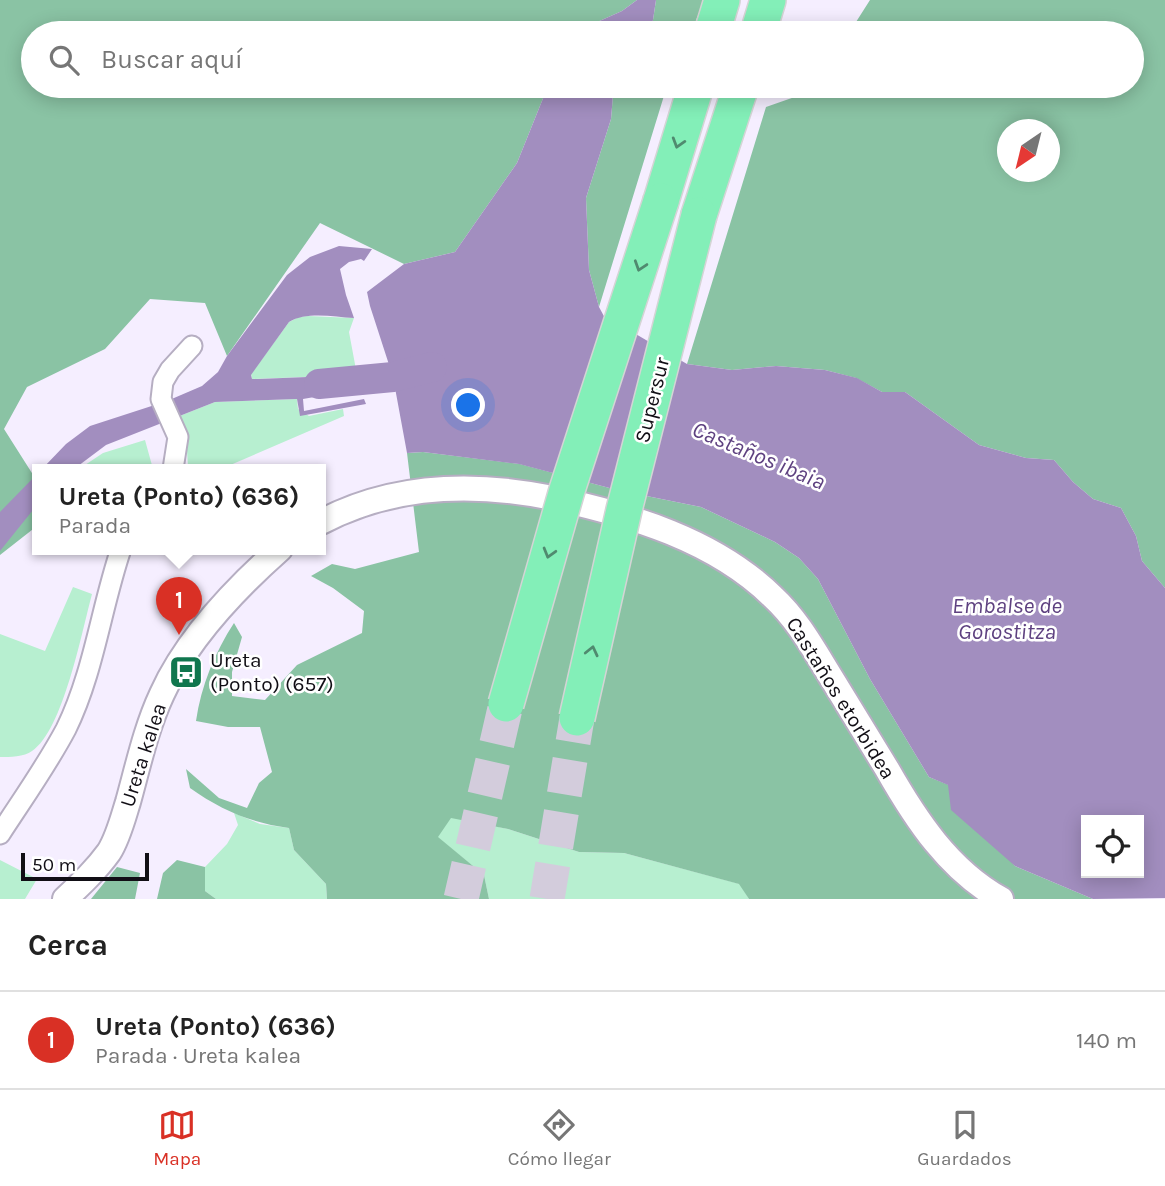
<!DOCTYPE html>
<html lang="es">
<meta charset="utf-8">
<style>
:root{--surface:#fff;--page:#f2f2f2;--text:#222;--muted:#767676;--line:#e0e0e0;--accent:#d93025}
body{margin:0;font-family:Karla,sans-serif;background:var(--page);color:var(--text)}
.controls{position:absolute;right:21px;bottom:21px;display:grid;overflow:hidden;border-radius:0px;box-shadow:0 4px 18px #0003}
.controls button{width:63px;height:63px;display:grid;place-items:center;padding:0;border:0;border-bottom:2px solid var(--line);background:var(--surface);color:var(--text);font:35px sans-serif}
.compass{position:absolute;left:997px;top:119px;width:63px;height:63px;border-radius:50%;background:var(--surface);box-shadow:0 4px 18px #0003;rotate:215deg}
.scale{position:absolute;left:21px;bottom:18px;width:128px;box-sizing:border-box;padding-left:7px;border:4px solid #110e15;border-top:0;font-size:19px;line-height:24px;white-space:nowrap;color:#110e15;-webkit-text-stroke:5px #fff;paint-order:stroke}
.you{position:absolute;left:469px;top:406px;width:24px;height:24px;margin:-18px;border:5px solid #fff;border-radius:50%;background:#1a73e8;box-shadow:0 0 0 10px #1a73e833}
.badge{display:grid;place-items:center;width:46px;height:46px;border-radius:50%;background:var(--accent);color:#fff;font-size:23px;font-weight:700}
.pin{position:absolute;translate:-50% -58px;filter:drop-shadow(0 2px 4px #0008)}
.pin::after{content:'';position:absolute;top:37px;width:24px;height:21px;background:inherit;clip-path:polygon(0 0,100% 0,50% 100%)}
.popup{position:absolute;left:32px;top:464px;width:294px;height:91px;box-sizing:border-box;display:grid;place-content:center;border-radius:0px;background:var(--surface);filter:drop-shadow(0 2px 5px #0005);font-size:23px;white-space:nowrap;color:var(--muted)}
.popup b{font-size:26px;color:var(--text)}
.popup::after{content:'';position:absolute;left:50%;top:100%;margin-left:-14px;border:14px solid transparent;border-top-color:var(--surface)}
.list{margin:0;padding:0;list-style:none}
h2{display:flex;justify-content:space-between;align-items:center;height:91px;margin:0;padding:0 28px;font-size:30px}
h2 small{font-size:23px;font-weight:400;color:var(--muted)}
.list li{display:grid;grid-template-columns:46px 1fr auto;gap:21px;align-items:center;box-sizing:border-box;height:98px;padding:0 28px;border-top:2px solid var(--line)}
.list b{display:block;font-size:26px;white-space:nowrap}
.list p{margin:0;font-size:23px;white-space:nowrap;color:var(--muted)}
.list em{font-size:23px;font-style:normal;color:var(--muted)}
.icon{flex:none;width:38px;height:38px;fill:none;stroke:currentColor;stroke-width:2;stroke-linecap:round;stroke-linejoin:round}
.map{position:relative;flex:none;width:1165px;height:899px;overflow:hidden}
.search{position:absolute;background:var(--surface);box-shadow:0 4px 18px #0003;left:21px;right:21px;top:21px;height:77px;display:flex;align-items:center;gap:18px;box-sizing:border-box;padding:0 24px;border-radius:38px;color:var(--muted);font-size:26px}
.sheet{height:189px;background:var(--surface)}
nav{display:flex;justify-content:space-around;align-items:center;box-sizing:border-box;height:98px;border-top:2px solid var(--line);background:var(--surface);font-size:19px;color:var(--muted)}
nav a{display:grid;justify-items:center;gap:4px}
nav .on{color:var(--accent)}
.map>svg:first-child{display:block}
.green{fill:#b7efd0}
.forest{fill:#8ac3a4;fill-rule:evenodd}
.water{fill:#a28ebf;fill-rule:evenodd}
.lines{fill:none;stroke-linecap:round;stroke-linejoin:round}
.river{stroke:#a28ebf;stroke-width:30}
.motorway-tunnel{stroke:#d3ccdc;stroke-width:35;stroke-dasharray:35 18;stroke-linecap:butt}
.minor-casing{stroke:#b6aec2;stroke-width:23}
.tertiary-casing{stroke:#b6aec2;stroke-width:28}
.motorway-casing{stroke:#d4d4d5;stroke-width:38}
.minor{stroke:#fff;stroke-width:19}
.tertiary{stroke:#fff;stroke-width:24}
.motorway{stroke:#83efb8;stroke-width:35}
.motorway-bridge-casing{stroke:#d4d4d5;stroke-width:38;stroke-linecap:butt}
.motorway-bridge{stroke:#83efb8;stroke-width:35}
.oneway{stroke:#508a6f}
.labels{text-anchor:middle;stroke-width:5;stroke-linejoin:round;paint-order:stroke}
.street-label{font-size:21px;fill:#110e15;stroke:#fff}
.poi-label{font-size:21px;fill:#110e15;stroke:#fff;text-anchor:start}
.water-label{font-size:23px;font-style:italic;fill:#5e4180;stroke:#fff}
</style>
<div class="map">
<svg width="1165" height="899" viewBox="0 0 1165 899">
<rect width="100%" height="100%" fill="#f5eeff"/>
<path class="green" d="M 308,316 L 354,318 L 349,332 L 357,375 L 252,379 L 251,374 L 289,322 L 299,317 Z
M 297,399 L 298,409 L 309,416 L 343,409 L 344,416 L 221,469 L 190,469 L 188,467 L 186,435 L 177,417 L 215,402 Z
M 145,440 L 153,469 L 79,469 L 103,453 Z
M 73,587 L 92,594 C 82,631 63,731 32,751 C 24,757 10,757 0,757 L 0,634 L 45,651 Z
M 234,813 L 260,824 L 289,828 L 294,850 L 326,884 L 327,899 L 216,899 L 205,891 L 205,867 L 227,844 L 238,825 Z
M 451,817 L 508,829 L 579,852 L 624,853 L 740,884 L 749,899 L 489,899 L 484,875 L 437,837 Z
M 0,860 L 37,879 L 25,899 L 0,899 Z"/>
<path class="forest" d="M 0,0 L 637,0 L 622,11 L 586,27 L 582,33 L 33,33 L 33,86 L 548,86 L 517,163 L 455,252 L 404,264 L 320,223 L 227,356 L 205,303 L 150,299 L 105,349 L 27,387 L 4,429 L 37,481 L 37,526 L 0,555 Z
M 656,0 L 704,0 L 691,33 L 651,33 Z
M 870,0 L 1165,0 L 1165,588 L 1142,561 L 1136,536 L 1121,508 L 1093,499 L 1073,482 L 1054,460 L 1026,458 L 979,445 L 905,392 L 882,392 L 856,378 L 825,370 L 776,366 L 732,370 L 687,364 L 766,107 L 809,92 L 813,86 L 1132,86 L 1132,33 L 849,33 ZM 1007,130 L 1050,130 L 1050,172 L 1007,172 Z
M 618,86 L 667,86 L 599,307 L 589,270 L 586,198 L 611,119 L 613,95 Z
M 423,452 L 520,464 L 617,490 L 701,507 L 775,542 L 799,558 L 818,579 L 870,679 L 929,777 L 949,785 L 1015,866 L 1093,899 L 749,899 L 739,884 L 624,853 L 579,852 L 508,829 L 451,818 L 438,837 L 484,875 L 489,899 L 327,899 L 326,884 L 294,850 L 289,828 C 251,823 221,810 190,788 L 186,769 L 219,798 L 247,808 L 259,783 L 272,772 L 260,727 L 228,727 L 196,721 C 201,686 215,652 234,623 L 242,637 L 232,672 L 232,696 L 265,700 L 297,665 L 362,633 L 364,611 L 333,588 L 311,576 L 332,564 L 355,569 L 419,552 L 407,453 Z
M 177,860 L 205,867 L 205,891 L 216,899 L 157,899 L 163,873 Z
M 117,867 L 140,873 L 135,899 L 91,899 Z"/>
<path class="water" d="M 637,0 L 656,0 L 651,33 L 582,33 L 586,27 L 622,11 Z
M 548,86 L 618,86 L 613,95 L 611,119 L 586,198 L 589,270 L 599,307 L 613,333 L 634,333 L 687,364 L 732,370 L 776,366 L 825,370 L 857,378 L 882,392 L 905,392 L 979,445 L 1026,458 L 1054,460 L 1073,482 L 1093,499 L 1121,508 L 1136,536 L 1142,561 L 1165,588 L 1165,898 L 1093,899 L 1015,866 L 951,810 L 948,785 L 929,777 L 870,679 L 818,579 L 799,558 L 775,542 L 701,507 L 617,490 L 519,464 L 423,452 L 407,453 L 393,377 L 370,306 L 367,292 L 404,264 L 455,252 L 517,163 ZM 1086,820 L 1139,820 L 1139,873 L 1086,873 Z
M 339,246 L 372,249 L 364,261 L 361,259 L 349,262 L 340,269 L 346,295 L 354,318 C 334,317 307,311 289,322 L 251,375 L 252,379 L 258,379 L 357,375 L 360,389 L 303,399 L 304,411 L 364,399 L 366,404 L 300,416 L 297,399 L 215,402 L 106,445 L 74,469 L 42,469 L 66,444 L 90,426 L 167,401 L 202,386 L 218,372 L 227,356 L 287,275 L 310,257 Z
M 37,474 L 37,505 L 0,551 L 0,512 Z"/>
<g class="lines">
<path class="river" d="M 319,384 L 393,377 L 432,367"/>
<path class="motorway-tunnel" d="M 461,899 L 506,704
M 547,899 L 577,718"/>
<g class="minor-casing">
<path id="minor" d="M 173,469 L 178,437 L 161,399 L 163,382 L 170,370 L 192,346
M 0,834 C 22,800 47,765 66,729 C 94,672 101,608 121,549"/>
</g>
<g class="tertiary-casing">
<path id="tertiary" d="M 321,522 C 393,484 474,482 553,498 C 631,515 715,540 773,597 C 798,620 814,650 832,679 C 850,709 869,739 887,769 C 916,820 949,870 1001,899
M 65,899 C 81,884 96,870 109,852 C 118,838 123,818 128,802 C 138,766 146,728 162,694 C 186,641 236,588 280,549"/>
</g>
<g class="motorway-casing">
<path id="motorway" d="M 712,33 L 722,0
M 758,33 L 768,0
M 661,201 L 696,86
M 699,215 L 741,86"/>
</g>
<use href="#minor" class="minor"/>
<use href="#tertiary" class="tertiary"/>
<use href="#motorway" class="motorway"/>
<g class="motorway-bridge-casing">
<path id="motorway-bridge" d="M 506,704 L 567,490 L 661,201
M 577,718 L 624,510 L 699,215"/>
</g>
<use href="#motorway-bridge" class="motorway-bridge"/>
</g>
<defs><path id="oneway-chevron" d="M-2-3.5L2.5 0L-2 3.5" fill="none" stroke-width="1.6" stroke-linecap="round" stroke-linejoin="round" transform="scale(1.75)"/></defs>
<g class="oneway">
<use href="#oneway-chevron" transform="translate(678 143) rotate(107)"/>
<use href="#oneway-chevron" transform="translate(640 266) rotate(108)"/>
<use href="#oneway-chevron" transform="translate(549 553) rotate(106)"/>
<use href="#oneway-chevron" transform="translate(592 651) rotate(-77)"/>
</g>
<defs>
<g id="bus-square" transform="scale(1.75)"><rect x="-9" y="-9" width="18" height="18" rx="4" fill="#10764e" stroke="#fff"/><path d="M-5-6H5V4H4V6H2V4H-2V6H-4V4H-5ZM-3.5-4V0h7V-4ZM-3.5 1.2v1.5H-2V1.2ZM2 1.2v1.5H3.5V1.2Z" fill="#fff"/></g>
</defs>
<g fill-rule="evenodd">
<use href="#bus-square" x="186" y="672"/>
</g>
<g class="labels">
<g class="street-label">
<text transform="translate(652 400) rotate(-76)" y="7">Supersur</text>
<text transform="translate(841 698) rotate(58)" y="7">Castaños etorbidea</text>
<text transform="translate(143 755) rotate(-72)" y="7">Ureta kalea</text>
</g>
<g class="poi-label">
<text x="210" y="667">Ureta<tspan x="210" dy="24">(Ponto) (657)</tspan></text>
</g>
<g class="water-label">
<text transform="translate(759 455) rotate(23)" y="8">Castaños ibaia</text>
<text x="1007" y="613">Embalse de<tspan x="1007" dy="26">Gorostitza</tspan></text>
</g>
</g>
</svg>
<div class="controls">
<button><svg class="icon" aria-label="locate" viewBox="0 0 24 24"><circle cx="12" cy="12" r="6"/><path d="M12 2v4M12 18v4M2 12h4M18 12h4"/></svg></button>
</div>
<svg class="compass" viewBox="-18 -18 36 36"><path d="M0-13l5 13h-10z" fill="#e53935"/><path d="M0 13l5-13h-10z" fill="#767676"/></svg>
<div class="scale">50 m</div>
<div class="you"></div>
<div class="pin badge" style="left:179px;top:635px">1</div>
<div class="popup"><b>Ureta (Ponto) (636)</b>Parada</div>
<div class="search"><svg class="icon" aria-label="search" viewBox="0 0 24 24"><circle cx="10" cy="10" r="6"/><path d="M15 15l6 6"/></svg>Buscar aquí</div>
</div>
<section class="sheet">
<h2>Cerca<small></small></h2>
<ul class="list">
<li><span class="badge">1</span><div><b>Ureta (Ponto) (636)</b><p>Parada · Ureta kalea</p></div><em>140 m</em></li>
</ul>
</section>
<nav>
<a class="on"><svg class="icon" aria-label="map" viewBox="0 0 24 24"><path d="M3 6l6-2 6 2 6-2v14l-6 2-6-2-6 2zM9 4v14M15 6v14"/></svg>Mapa</a>
<a><svg class="icon" aria-label="directions" viewBox="0 0 24 24"><path d="M12 3l9 9-9 9-9-9zM9 14v-3h6M13 9l2 2-2 2"/></svg>Cómo llegar</a>
<a><svg class="icon" aria-label="saved" viewBox="0 0 24 24"><path d="M7 4h10v16l-5-4-5 4z"/></svg>Guardados</a>
</nav>
